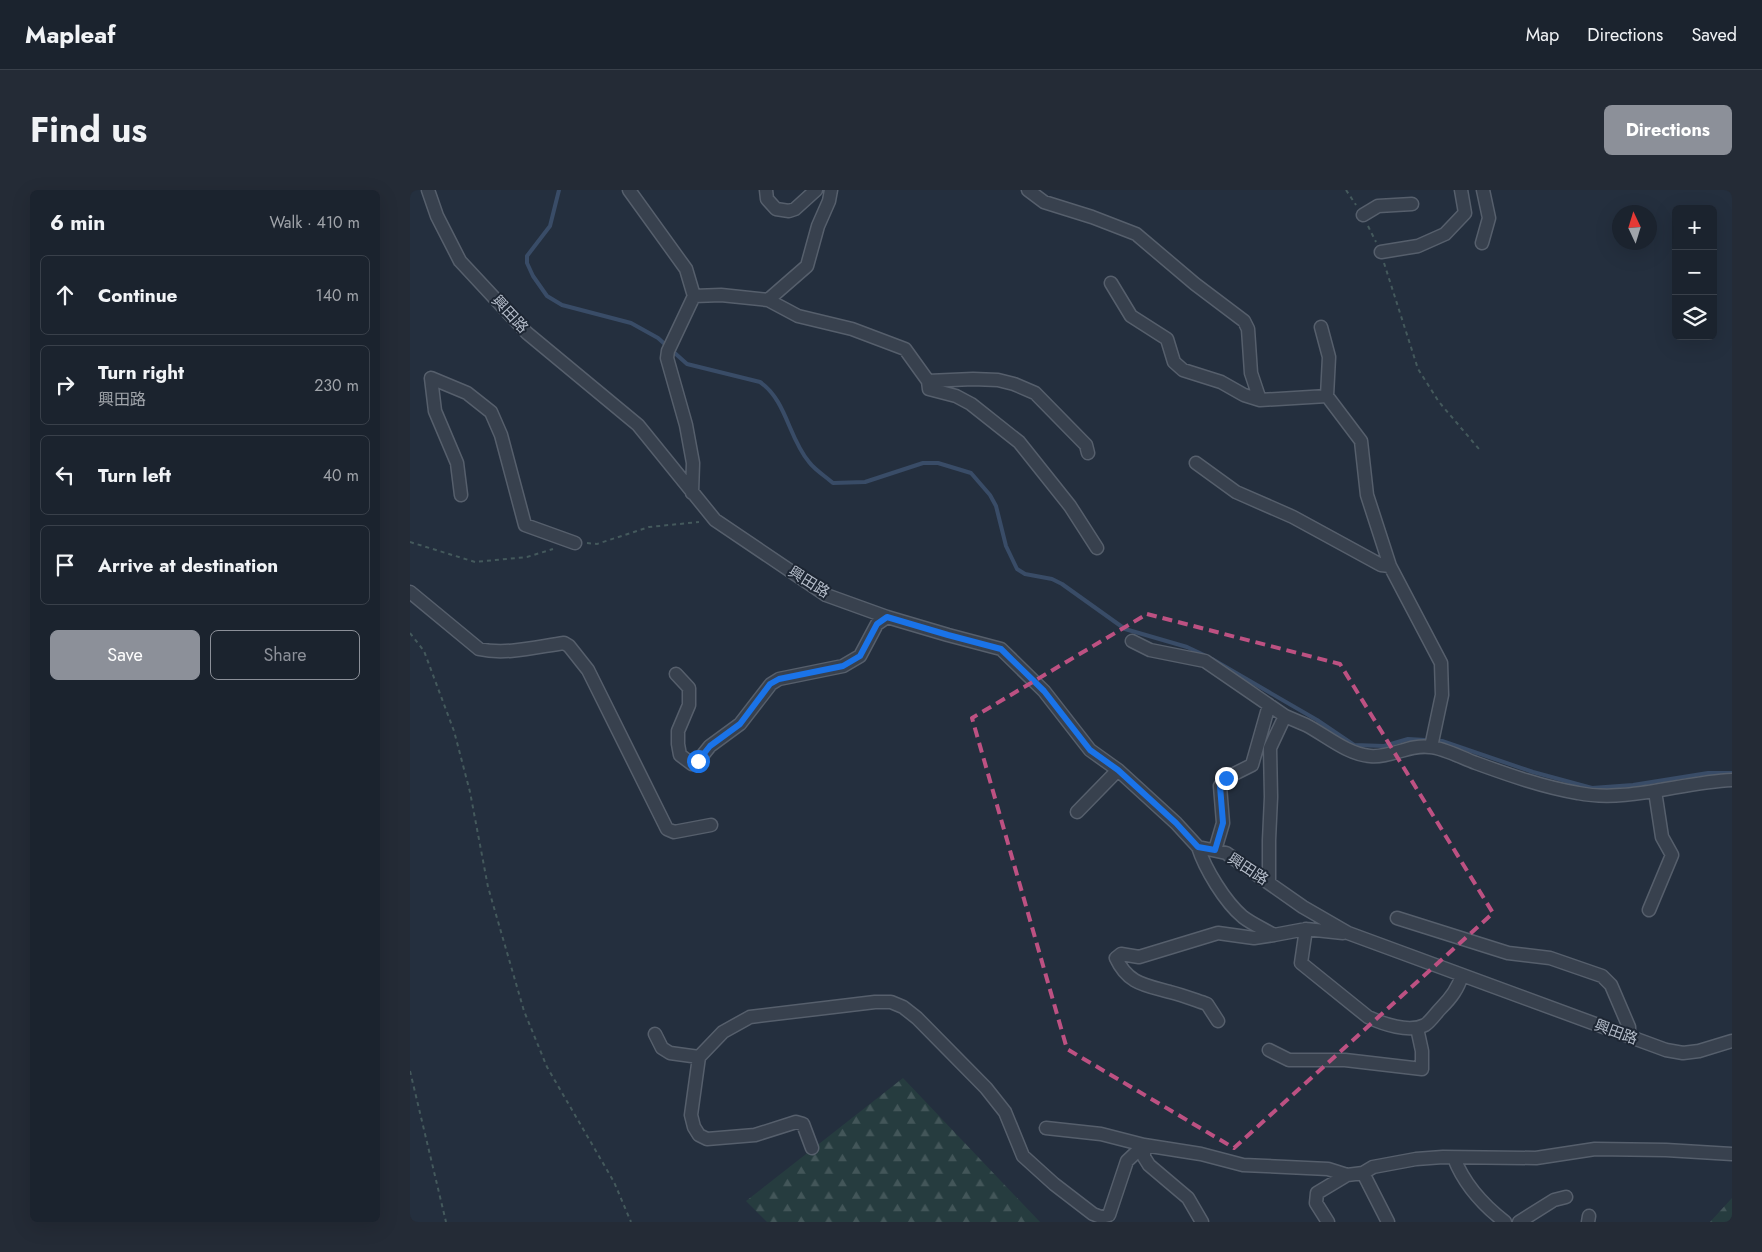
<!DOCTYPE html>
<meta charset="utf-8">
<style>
:root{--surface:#1b232e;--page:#242b36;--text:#f1f3f6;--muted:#a0a4aa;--line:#39404a;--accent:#8c9099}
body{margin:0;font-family:Jost,"Noto Sans TC",sans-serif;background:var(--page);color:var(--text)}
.controls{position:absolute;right:15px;top:15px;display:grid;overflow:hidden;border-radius:8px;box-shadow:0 5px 20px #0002}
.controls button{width:45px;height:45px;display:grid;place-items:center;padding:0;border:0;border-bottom:1px solid var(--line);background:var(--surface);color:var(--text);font:25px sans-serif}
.compass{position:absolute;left:1202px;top:15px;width:45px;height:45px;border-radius:50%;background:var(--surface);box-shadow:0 5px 20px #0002;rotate:356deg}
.stop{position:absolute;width:15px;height:15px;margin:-11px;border:4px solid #1a73e8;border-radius:50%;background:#fff}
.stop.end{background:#1a73e8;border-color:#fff;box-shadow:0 1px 5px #0008}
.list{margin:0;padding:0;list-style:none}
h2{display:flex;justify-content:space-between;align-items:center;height:65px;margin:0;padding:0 20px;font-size:21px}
h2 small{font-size:16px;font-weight:400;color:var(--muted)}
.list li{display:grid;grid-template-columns:32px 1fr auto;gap:15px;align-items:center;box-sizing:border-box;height:80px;margin:0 10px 10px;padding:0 10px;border:1px solid var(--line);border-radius:8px}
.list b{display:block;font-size:19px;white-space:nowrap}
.list p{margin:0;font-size:16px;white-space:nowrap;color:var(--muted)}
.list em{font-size:16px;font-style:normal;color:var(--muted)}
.actions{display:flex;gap:10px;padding:15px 20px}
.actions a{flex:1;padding:11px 0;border:1px solid var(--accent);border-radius:8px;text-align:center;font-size:18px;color:var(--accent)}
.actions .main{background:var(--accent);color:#fff}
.icon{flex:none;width:28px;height:28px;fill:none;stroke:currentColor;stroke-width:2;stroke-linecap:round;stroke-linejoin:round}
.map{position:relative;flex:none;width:1322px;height:1032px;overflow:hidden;border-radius:8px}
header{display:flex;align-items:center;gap:30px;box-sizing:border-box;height:70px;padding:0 25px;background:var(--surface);border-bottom:1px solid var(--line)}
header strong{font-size:24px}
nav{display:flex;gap:28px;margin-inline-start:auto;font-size:18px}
.intro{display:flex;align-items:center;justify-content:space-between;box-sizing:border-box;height:120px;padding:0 30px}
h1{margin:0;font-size:35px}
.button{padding:12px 22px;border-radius:8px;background:var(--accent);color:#fff;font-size:18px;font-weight:700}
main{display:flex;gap:30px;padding:0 30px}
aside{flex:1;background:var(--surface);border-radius:8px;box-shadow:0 5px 20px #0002}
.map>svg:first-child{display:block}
.forest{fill:url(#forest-firs)}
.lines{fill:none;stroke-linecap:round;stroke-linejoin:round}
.stream{stroke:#394c67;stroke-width:4}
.minor-casing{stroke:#565f6c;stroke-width:15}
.path{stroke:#44595c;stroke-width:2;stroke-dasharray:4 4;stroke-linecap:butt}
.minor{stroke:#38414e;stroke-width:12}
.route{stroke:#1a73e8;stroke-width:6}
.marked{fill:none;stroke:#bd5182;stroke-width:4;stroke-dasharray:10 6;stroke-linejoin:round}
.labels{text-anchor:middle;stroke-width:4;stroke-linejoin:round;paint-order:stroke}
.street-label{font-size:15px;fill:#b4bcc9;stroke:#1d2633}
</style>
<header>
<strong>Mapleaf</strong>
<nav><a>Map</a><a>Directions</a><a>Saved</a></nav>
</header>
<div class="intro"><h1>Find us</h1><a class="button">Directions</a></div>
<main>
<aside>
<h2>6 min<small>Walk · 410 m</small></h2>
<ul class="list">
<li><svg class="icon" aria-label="ahead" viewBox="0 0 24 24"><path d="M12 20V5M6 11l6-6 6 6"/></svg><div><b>Continue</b></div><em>140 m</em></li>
<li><svg class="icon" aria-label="right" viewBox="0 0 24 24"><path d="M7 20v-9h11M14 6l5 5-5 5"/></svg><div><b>Turn right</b><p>興田路</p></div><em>230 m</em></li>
<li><svg class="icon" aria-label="left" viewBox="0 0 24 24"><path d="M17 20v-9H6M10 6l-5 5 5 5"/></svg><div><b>Turn left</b></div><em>40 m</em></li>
<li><svg class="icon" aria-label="arrive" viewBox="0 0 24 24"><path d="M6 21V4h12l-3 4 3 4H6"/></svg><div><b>Arrive at destination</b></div></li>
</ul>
<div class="actions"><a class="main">Save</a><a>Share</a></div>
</aside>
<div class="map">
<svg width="1322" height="1032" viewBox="0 0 1322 1032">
<defs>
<pattern id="forest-firs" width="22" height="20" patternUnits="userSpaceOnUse" patternTransform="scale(1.25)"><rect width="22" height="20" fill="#263c3f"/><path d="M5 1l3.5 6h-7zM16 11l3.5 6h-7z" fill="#435659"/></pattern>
</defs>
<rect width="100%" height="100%" fill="#242f3e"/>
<path class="forest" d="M 493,888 L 630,1032 L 357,1032 L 336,1011 Z
M 1322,1008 L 1322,1032 L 1300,1032 Z"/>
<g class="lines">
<path class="stream" d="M 149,0 L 140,36 L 117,66 L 117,73 L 123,86 L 137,106 L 152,115 L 221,133 L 248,148 L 277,174 L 350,192 C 377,211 378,247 399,272 C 405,280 415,286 423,293 L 455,292 L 513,273 L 528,273 L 561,283 L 580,305 L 586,316 L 596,356 L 607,379 L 615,384 L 642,389 L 652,394 L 715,439 L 777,457 L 794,465
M 802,469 L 907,530 L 944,555 L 974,556 L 998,549 L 1032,551 L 1123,582 L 1182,598 L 1223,595 L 1298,583 L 1322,583"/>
<g class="minor-casing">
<path id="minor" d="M 18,0 L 27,26 L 50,71 L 117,143 L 228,235 L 305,330 L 416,405 L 477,427 L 538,445 L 591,459 L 634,501 L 680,560 L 708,580 L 766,633 L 788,657 L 816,663 L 893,717 L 938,743 L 1256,860 L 1273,863 L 1289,861 L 1322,851
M 219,0 L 276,79 L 284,106 L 311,105 L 358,110 L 397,76 L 408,36 L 419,11 L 421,0
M 356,0 L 357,9 L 366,19 L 379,21 L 385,19 L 406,0
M 618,0 L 634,12 L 682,27 L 726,44 L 785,94 L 834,131 L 838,139 L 841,183 L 850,210 L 834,205 L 811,192 L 773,180 L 764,172 L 757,149 L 721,126 L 701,93
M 953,25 L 968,16 L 1002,14
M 1072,53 L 1079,28 L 1073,0
M 971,62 L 1008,56 L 1035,44 L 1055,23 L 1051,0
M 358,110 L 388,126 L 442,139 L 495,159 L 518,191 L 563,189 L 588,190 L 604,194 L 625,203 L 676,255 L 678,263
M 518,191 L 519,199 L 546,206 L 561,214 L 609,252 L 660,316 L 687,358
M 850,210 L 917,206 L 919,167 L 911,137
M 786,273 L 826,302 L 883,327 L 971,375 L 980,376 L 957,305 L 951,251 L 917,206
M 282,303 L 283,273 L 276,235 L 257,168 L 258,161 L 284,106
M 51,305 L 47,273 L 25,221 L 21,188 L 57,203 L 81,222 L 91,245 L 115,335 L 165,353
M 980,376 L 1031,473 L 1032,505 L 1021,557
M 0,402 L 69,459 C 96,465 126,457 154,453 L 159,456 L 178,480 L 257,639 L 264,642 L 301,635
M 722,451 L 740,460 L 795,471 L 875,526
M 266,484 L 279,498 L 279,515 L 268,541 L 268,554 L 270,565 L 282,574 L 288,571 L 300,556 L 330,534 L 361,494 L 369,489 L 433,476 L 450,466 L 467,434 L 477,427
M 667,622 L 708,580
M 788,657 C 795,679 815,712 833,727 C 842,734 854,739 864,745 L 844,748 L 808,743 L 729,767 L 711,764 L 706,768 C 718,794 735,795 760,802 C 772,805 785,810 797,814 L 808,831
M 805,660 L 813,633 L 810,596 L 816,588 L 842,575 L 859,515
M 859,693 L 859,650 L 861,607 L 860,558 L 875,526 C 882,529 889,532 896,535 C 917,546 937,564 960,566 C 981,568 999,554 1020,557 C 1034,558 1052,568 1066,573 C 1099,585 1133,597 1168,603 C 1217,613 1272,592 1322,590
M 1239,720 L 1262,665 L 1252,647 L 1245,601
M 987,728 L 1098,763 L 1140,768 L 1192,786 L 1201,795 L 1219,837 L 1219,846
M 896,739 L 891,773 L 958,827 C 973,834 999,843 1015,835 C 1021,831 1026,823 1031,818 C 1041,808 1048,799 1052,785
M 864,745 L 896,739 L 933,743
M 245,844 L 252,858 L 260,863 L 289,867 L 313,842 L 340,827 L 465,812 L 481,812 L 493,817 L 507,828 L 576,898 L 595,922 L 613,966 L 644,994 L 683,1024 L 691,1027 L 699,1025 L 717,971 L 734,955 L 791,964 L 833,975 L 918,979 L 937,985 L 953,983 L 963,977 L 1006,969 L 1033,967 L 1126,968 L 1185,959 L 1256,960 L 1322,964
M 859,860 L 879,870 L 935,870 L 1012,879 L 1012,861 L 1007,838
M 289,867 L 281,925 L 284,937 L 289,945 L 297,949 L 345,945 L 386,932 L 393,934 L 402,958
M 636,938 L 691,944 L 734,955 L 734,967 L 739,975 L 778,1008 L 792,1032
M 1044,968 C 1054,994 1073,1015 1095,1032
M 953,983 L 978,1032
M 918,1032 L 906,1013 L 907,1003 L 937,985
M 1109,1032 L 1144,1010 L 1156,1007
M 1178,1032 L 1179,1026"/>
</g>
<path class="path" d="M 936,0 L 946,15
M 958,36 L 966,52
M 974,73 L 1008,179 L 1029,212 L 1069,259
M 0,352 L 65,372 L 117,367 L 143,359
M 177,353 L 187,354 L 239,337 L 289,332
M 0,443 L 14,461 L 44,541 L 60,602 L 78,697 L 114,821 L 137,877 L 204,992 L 221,1032
M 0,881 L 36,1032"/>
<use href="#minor" class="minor"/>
</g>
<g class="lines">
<path class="route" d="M 288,571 L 300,556 L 330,534 L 360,494 L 369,489 L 433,476 L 450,466 L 467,434 L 477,427 L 538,445 L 591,459 L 634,501 L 680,560 L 708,580 L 766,633 L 788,657 L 805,660 L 813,633 L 810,596 L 816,588"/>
</g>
<path class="marked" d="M 737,424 L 930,474 L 1083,723 L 824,958 L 657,859 L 562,528 Z"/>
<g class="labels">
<g class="street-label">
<text transform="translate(100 124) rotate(47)" y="5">興田路</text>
<text transform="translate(399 392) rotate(32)" y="5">興田路</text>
<text transform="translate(838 679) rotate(33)" y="5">興田路</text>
<text transform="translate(1206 842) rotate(20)" y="5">興田路</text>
</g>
</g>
</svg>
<div class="controls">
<button>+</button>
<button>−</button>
<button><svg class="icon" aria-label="layers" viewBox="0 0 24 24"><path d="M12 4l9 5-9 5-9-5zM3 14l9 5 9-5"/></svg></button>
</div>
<svg class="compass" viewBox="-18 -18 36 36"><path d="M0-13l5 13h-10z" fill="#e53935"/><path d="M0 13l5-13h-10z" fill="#a0a4aa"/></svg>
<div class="stop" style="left:288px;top:571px"></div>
<div class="stop end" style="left:816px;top:588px"></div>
</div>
</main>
